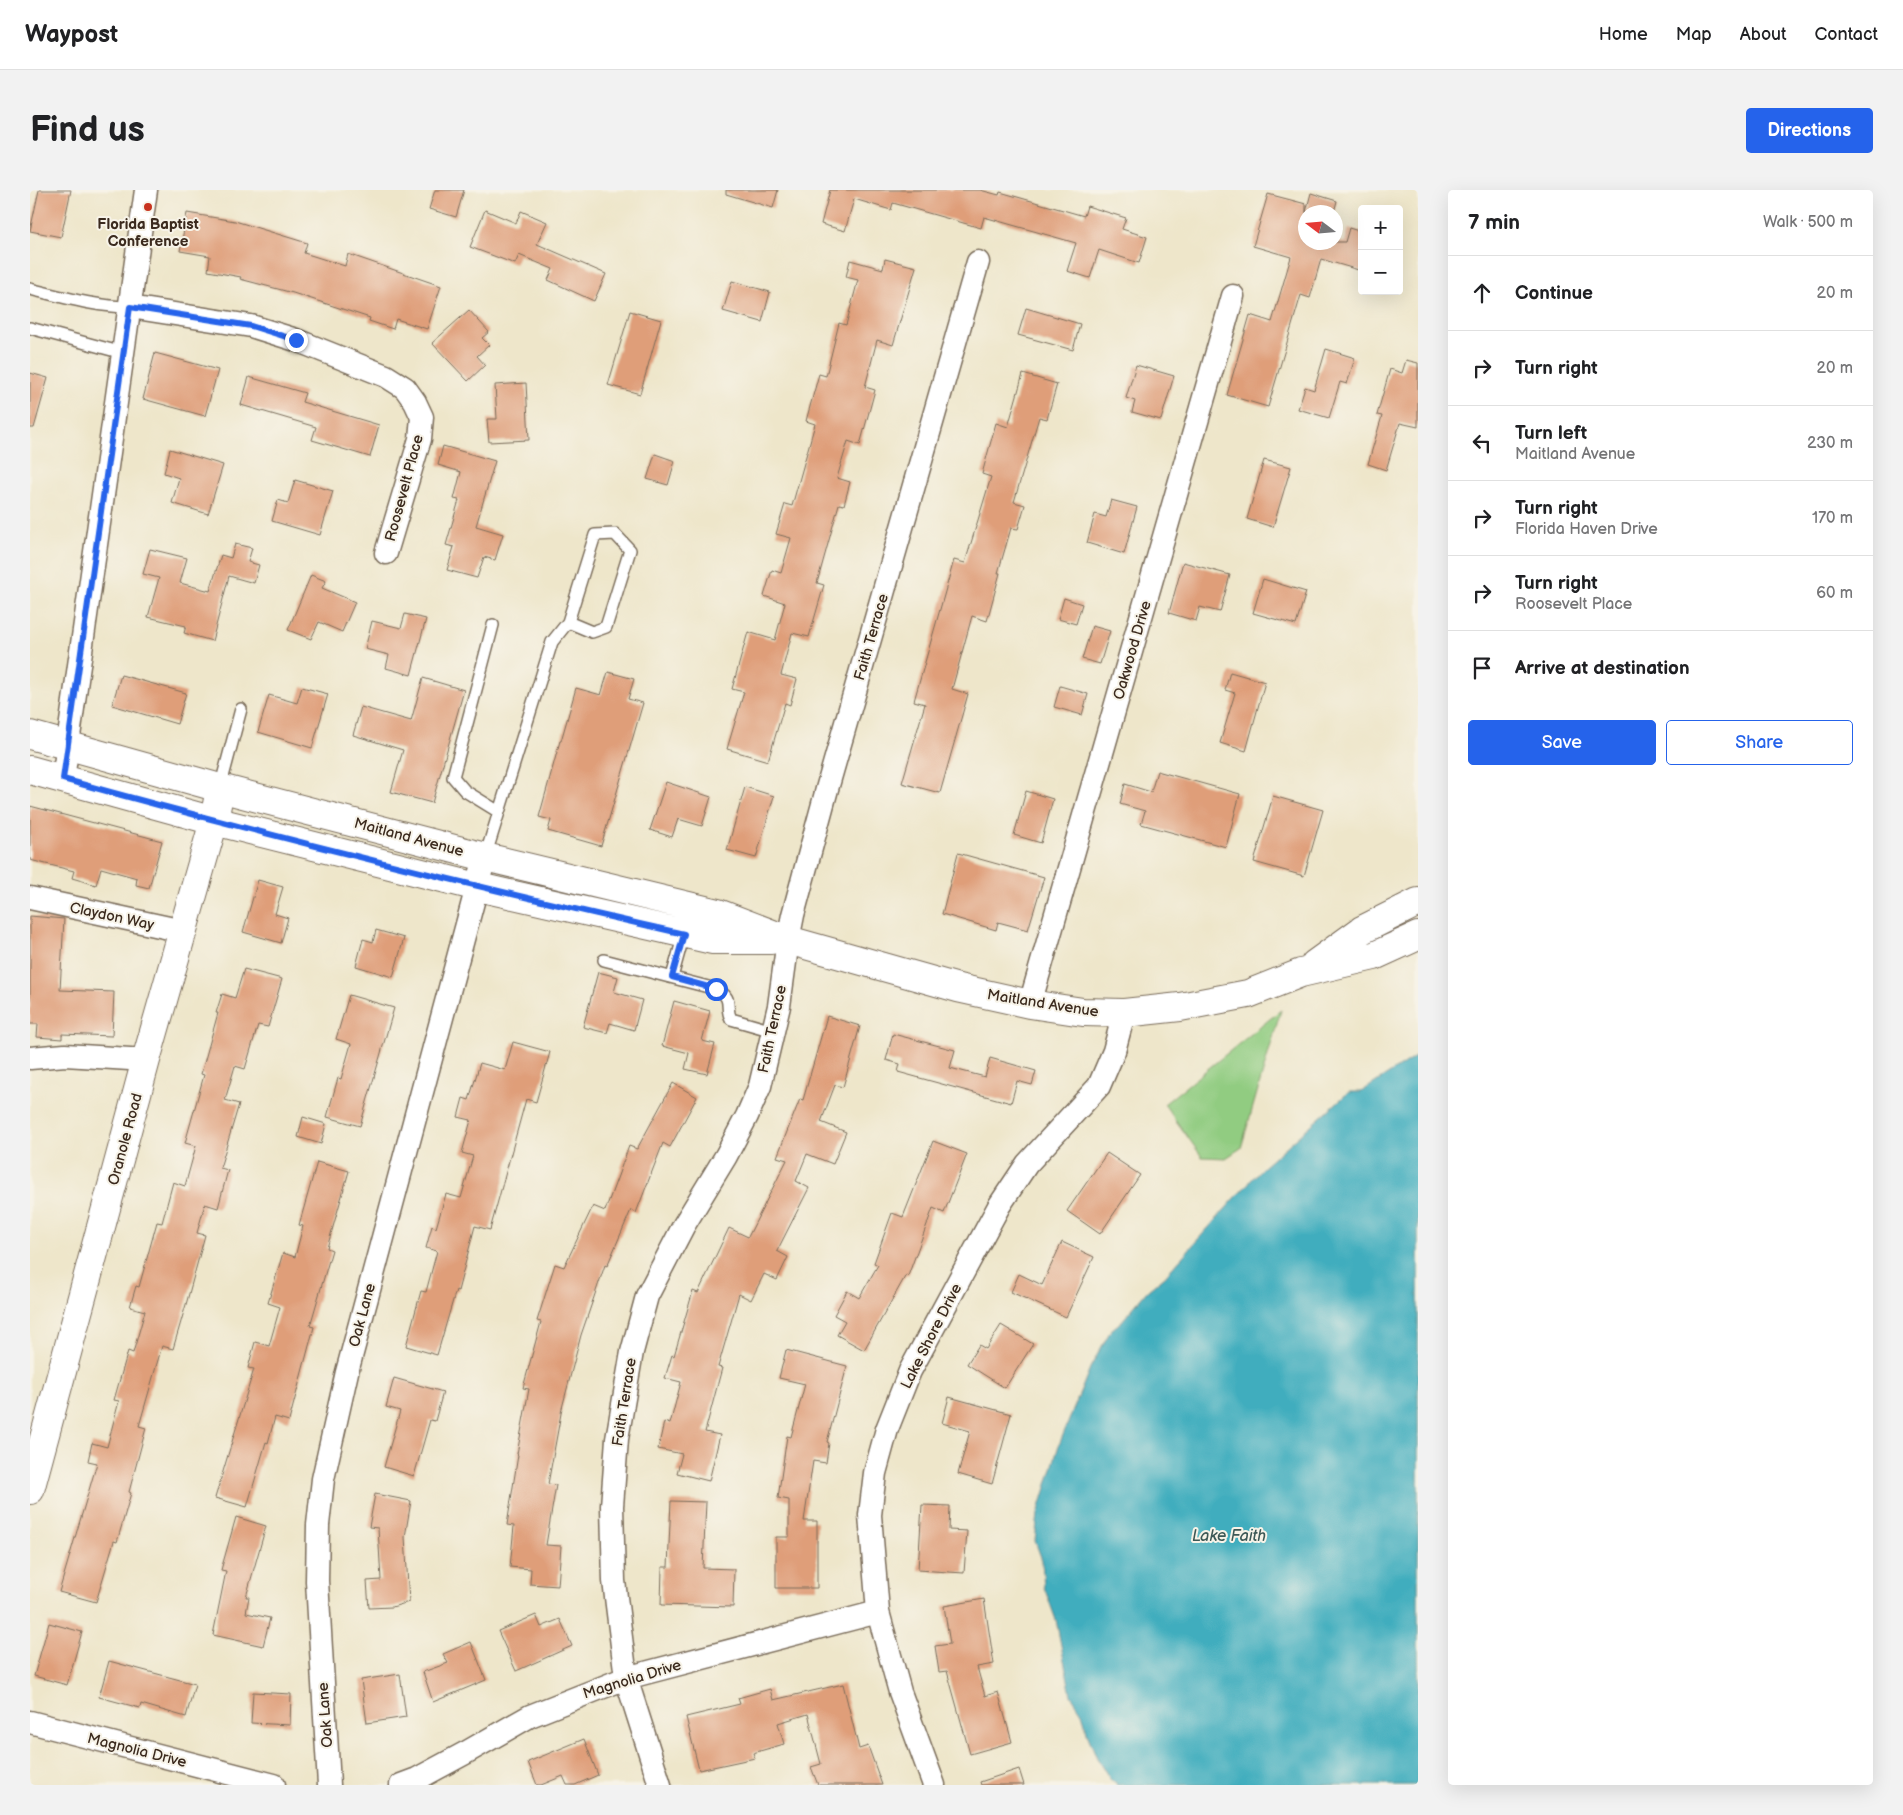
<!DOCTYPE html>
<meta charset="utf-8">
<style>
:root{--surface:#fff;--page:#f2f2f2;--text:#202124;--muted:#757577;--line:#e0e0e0;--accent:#2563eb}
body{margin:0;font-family:"Balsamiq Sans",sans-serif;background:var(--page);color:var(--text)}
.controls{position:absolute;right:15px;top:15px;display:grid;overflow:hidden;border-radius:5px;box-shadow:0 5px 20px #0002}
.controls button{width:45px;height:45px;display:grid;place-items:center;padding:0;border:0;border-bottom:1px solid var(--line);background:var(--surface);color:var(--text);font:25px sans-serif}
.compass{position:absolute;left:1268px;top:15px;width:45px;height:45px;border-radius:50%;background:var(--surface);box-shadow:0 5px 20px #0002;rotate:286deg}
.stop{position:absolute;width:15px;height:15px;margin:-11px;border:4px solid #2563eb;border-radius:50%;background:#fff}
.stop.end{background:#2563eb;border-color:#fff;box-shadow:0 1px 5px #0008}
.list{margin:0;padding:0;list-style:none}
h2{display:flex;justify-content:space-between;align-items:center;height:65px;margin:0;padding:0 20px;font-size:21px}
h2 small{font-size:16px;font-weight:400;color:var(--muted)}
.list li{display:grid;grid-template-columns:32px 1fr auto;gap:15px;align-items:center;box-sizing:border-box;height:75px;padding:0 20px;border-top:1px solid var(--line)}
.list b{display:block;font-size:19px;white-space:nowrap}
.list p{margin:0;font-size:16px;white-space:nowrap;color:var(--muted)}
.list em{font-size:16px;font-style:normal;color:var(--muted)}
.actions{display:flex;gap:10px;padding:15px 20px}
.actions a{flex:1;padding:11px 0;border:1px solid var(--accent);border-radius:5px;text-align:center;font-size:18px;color:var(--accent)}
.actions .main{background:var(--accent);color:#fff}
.icon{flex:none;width:28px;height:28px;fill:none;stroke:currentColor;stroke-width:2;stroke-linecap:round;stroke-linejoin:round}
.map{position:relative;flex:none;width:1388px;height:1595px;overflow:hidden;border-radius:5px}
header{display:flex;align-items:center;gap:30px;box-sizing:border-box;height:70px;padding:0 25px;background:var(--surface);border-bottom:1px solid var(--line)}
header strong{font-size:24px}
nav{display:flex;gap:28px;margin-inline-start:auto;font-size:18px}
.intro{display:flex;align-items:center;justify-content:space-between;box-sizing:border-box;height:120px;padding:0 30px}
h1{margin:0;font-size:35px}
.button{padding:12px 22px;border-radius:5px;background:var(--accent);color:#fff;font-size:18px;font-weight:700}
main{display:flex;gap:30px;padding:0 30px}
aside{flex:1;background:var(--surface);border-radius:5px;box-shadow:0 5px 20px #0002}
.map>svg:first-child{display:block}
.green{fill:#91cc81;stroke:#667b50}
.water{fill:#3fadbe;stroke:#3d6c6e}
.building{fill:#df9e79}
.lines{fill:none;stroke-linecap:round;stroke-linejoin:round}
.service-casing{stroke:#7a6c5a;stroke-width:14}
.minor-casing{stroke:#7a6c5a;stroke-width:25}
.tertiary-casing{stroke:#7a6c5a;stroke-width:30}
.secondary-casing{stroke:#7a6c5a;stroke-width:30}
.service{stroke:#fff;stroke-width:11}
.minor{stroke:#fff;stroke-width:22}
.tertiary{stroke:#fff;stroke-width:28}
.secondary{stroke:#fff;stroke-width:28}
.route{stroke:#2563eb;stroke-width:6}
.poi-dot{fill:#c8321e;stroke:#f7f3e8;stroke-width:2}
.labels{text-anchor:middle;stroke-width:4;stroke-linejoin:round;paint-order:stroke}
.poi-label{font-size:15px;font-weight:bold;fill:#3b2a1e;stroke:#f7f3e8}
.street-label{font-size:15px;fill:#3b2a1e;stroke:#f7f3e8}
.water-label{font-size:16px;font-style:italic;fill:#3c5856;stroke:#f7f3e8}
</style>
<header>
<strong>Waypost</strong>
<nav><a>Home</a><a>Map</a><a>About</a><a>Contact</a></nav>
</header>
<div class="intro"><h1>Find us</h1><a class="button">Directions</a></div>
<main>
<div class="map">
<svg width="1388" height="1595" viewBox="0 0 1388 1595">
<rect width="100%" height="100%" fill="#f7f3e8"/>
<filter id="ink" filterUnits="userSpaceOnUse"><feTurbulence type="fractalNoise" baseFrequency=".02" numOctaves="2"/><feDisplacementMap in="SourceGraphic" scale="10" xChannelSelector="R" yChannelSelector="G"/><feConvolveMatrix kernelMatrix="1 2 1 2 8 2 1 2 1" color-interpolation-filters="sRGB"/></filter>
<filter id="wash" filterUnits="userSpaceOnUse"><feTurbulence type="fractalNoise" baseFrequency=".0096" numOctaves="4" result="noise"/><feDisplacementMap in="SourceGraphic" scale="20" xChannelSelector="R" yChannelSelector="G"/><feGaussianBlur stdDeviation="1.12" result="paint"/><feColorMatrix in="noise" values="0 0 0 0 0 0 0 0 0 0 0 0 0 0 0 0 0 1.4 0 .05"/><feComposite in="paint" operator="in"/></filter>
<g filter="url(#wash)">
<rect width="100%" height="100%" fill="#eee6ca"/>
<path class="green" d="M 1251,820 L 1211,958 L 1196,968 L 1172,967 L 1134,914 Z"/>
<path class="water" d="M 1388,865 L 1388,1595 L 1087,1595 L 1080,1589 L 1067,1568 L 1058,1546 L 1052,1522 L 1041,1505 L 1026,1430 L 1014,1397 L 1012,1370 L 1005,1351 L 1008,1324 L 1029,1255 L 1060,1178 L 1081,1140 L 1092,1131 L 1117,1101 L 1135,1086 L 1233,977 L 1319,902 L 1331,902 Z"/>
<g id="blocks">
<path class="building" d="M 9,0 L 41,0 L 31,47 L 0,41 Z
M 405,0 L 434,0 L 426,27 L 399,19 Z
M 696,0 L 748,0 L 743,18 L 696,4 Z
M 800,0 L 950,0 L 969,5 L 970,2 L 1054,26 L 1057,16 L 1096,28 L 1092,39 L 1117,47 L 1109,73 L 1069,60 L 1060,88 L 1037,81 L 1046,53 L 954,27 L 951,38 L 863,13 L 861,20 L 824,9 L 815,41 L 791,34 Z
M 1281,3 L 1307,11 L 1304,22 L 1276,22 Z
M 1238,4 L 1276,14 L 1276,52 L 1315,52 L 1319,38 L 1332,42 L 1332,81 L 1291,69 L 1280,108 L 1271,105 L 1238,217 L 1197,205 L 1220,125 L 1242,132 L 1261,67 L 1223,56 Z
M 455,20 L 486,33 L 491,21 L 517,32 L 507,54 L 576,84 L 564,111 L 518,90 L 523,79 L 489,65 L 485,74 L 440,57 Z
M 157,23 L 205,31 L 277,53 L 274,63 L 315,76 L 318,64 L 411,96 L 397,139 L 366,129 L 363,139 L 339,131 L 340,128 L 263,103 L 210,89 L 211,87 L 178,81 L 180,66 L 150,61 Z
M 855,69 L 886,77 L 863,155 L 847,150 L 835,197 L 845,200 L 830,255 L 818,251 L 807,288 L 820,292 L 814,315 L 809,314 L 787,393 L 794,395 L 779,447 L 762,443 L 751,485 L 767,489 L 760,515 L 755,513 L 738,571 L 697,559 L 714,502 L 702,499 L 718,442 L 745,450 L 755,413 L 734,406 L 742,380 L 751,383 L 761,348 L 746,344 L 755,314 L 762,316 L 785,234 L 776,231 L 789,184 L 796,186 L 809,133 L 816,135 L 828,90 L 816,87 L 820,70 L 853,79 Z
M 702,91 L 740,102 L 732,132 L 693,121 Z
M 996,118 L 1050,134 L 1043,160 L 988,145 Z
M 439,120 L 459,142 L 452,148 L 459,155 L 447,166 L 455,175 L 438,191 L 402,153 Z
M 600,121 L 631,130 L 610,204 L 578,195 Z
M 1296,159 L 1325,168 L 1317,194 L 1310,192 L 1299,228 L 1268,219 L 1275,197 L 1284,200 Z
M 125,163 L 188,180 L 175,226 L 113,209 Z
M 1376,170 L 1388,173 L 1388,237 L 1370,233 L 1356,280 L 1338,274 L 1352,226 L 1347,225 L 1360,179 L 1372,183 Z
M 1106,175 L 1144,186 L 1131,230 L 1102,222 L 1105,211 L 1096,208 Z
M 0,183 L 18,188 L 4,238 L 0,238 Z
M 993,184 L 1027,194 L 1017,229 L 1009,227 L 984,312 L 995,315 L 988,339 L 981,338 L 968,383 L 970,383 L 957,431 L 942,426 L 922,499 L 938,504 L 910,603 L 872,593 L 895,514 L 884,511 L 924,370 L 935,373 L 961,287 L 952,284 L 966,233 L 978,237 Z
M 219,187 L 275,203 L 272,212 L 349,235 L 340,267 L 282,250 L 286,237 L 211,215 Z
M 496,193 L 499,250 L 459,252 L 457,229 L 467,229 L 465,195 Z
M 413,256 L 465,271 L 446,336 L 473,344 L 465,370 L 454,367 L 447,388 L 417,380 L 424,357 L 416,355 L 429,310 L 424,309 L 431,282 L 408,275 Z
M 140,259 L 193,275 L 178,324 L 142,313 L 149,288 L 134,283 Z
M 625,264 L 645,271 L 638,295 L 617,289 Z
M 1234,270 L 1261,277 L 1243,337 L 1217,329 Z
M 265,290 L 303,301 L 290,345 L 242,331 L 248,310 L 258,313 Z
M 1081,310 L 1107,317 L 1094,364 L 1057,353 L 1065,324 L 1076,327 Z
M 205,354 L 222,358 L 218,372 L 229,375 L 224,393 L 199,386 L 182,451 L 154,443 L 156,436 L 118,427 L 129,388 L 113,384 L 120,359 L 157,368 L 150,393 L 180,401 L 191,365 L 201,368 Z
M 1153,372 L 1200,385 L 1190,422 L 1170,417 L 1166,431 L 1139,423 Z
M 281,385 L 296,391 L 292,398 L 325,412 L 312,442 L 289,432 L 281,449 L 258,440 Z
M 1233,389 L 1276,402 L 1266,435 L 1223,423 Z
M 1034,408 L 1052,414 L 1046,434 L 1028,429 Z
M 375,424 L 396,429 L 381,485 L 356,478 L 359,465 L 335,459 L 342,431 L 371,438 Z
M 1062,436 L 1080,441 L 1070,474 L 1052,469 Z
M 578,482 L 604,489 L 598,509 L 613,513 L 571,656 L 518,641 L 521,630 L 509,627 L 530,551 L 531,551 L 546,498 L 571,505 Z
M 1200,482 L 1235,492 L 1216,561 L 1190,553 L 1205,503 L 1195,500 Z
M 91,485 L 156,503 L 147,534 L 82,515 Z
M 393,488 L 434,500 L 402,613 L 361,602 L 373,560 L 323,545 L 331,517 L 381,531 Z
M 1030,496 L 1058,504 L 1052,525 L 1024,517 Z
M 272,497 L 298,504 L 282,558 L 228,542 L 239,505 L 267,513 Z
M 1127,581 L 1210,604 L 1196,657 L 1111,634 L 1115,621 L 1090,614 L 1095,594 L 1121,602 Z
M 636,592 L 681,607 L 672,636 L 648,629 L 642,647 L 620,640 Z
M 715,597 L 744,606 L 726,668 L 697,660 Z
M 996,601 L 1023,609 L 1011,653 L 984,645 Z
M 1243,606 L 1293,620 L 1274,686 L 1224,672 Z
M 0,616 L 132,651 L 119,698 L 106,695 L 107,688 L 71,678 L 66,695 L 42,688 L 44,681 L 0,670 Z
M 928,663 L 1014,687 L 998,740 L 968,732 L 966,740 L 912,724 Z
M 228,690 L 253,697 L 245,724 L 258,728 L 251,753 L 213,742 Z
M 0,726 L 34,729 L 30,800 L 84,802 L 82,846 L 32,844 L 32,849 L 7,847 L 8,834 L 0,834 Z
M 346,740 L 374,748 L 363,787 L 326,776 L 333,749 L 343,752 Z
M 214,779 L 252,789 L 238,837 L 228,835 L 215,879 L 205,876 L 195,910 L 209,914 L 190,978 L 198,980 L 188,1018 L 175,1014 L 167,1043 L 175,1045 L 157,1111 L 143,1159 L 132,1156 L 109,1236 L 116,1238 L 99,1302 L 101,1303 L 87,1352 L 84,1351 L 66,1412 L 29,1402 L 67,1273 L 58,1271 L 62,1253 L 77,1257 L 89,1211 L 84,1210 L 98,1161 L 103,1163 L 115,1121 L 100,1117 L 106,1096 L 109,1097 L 127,1032 L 132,1033 L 143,992 L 155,996 L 166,956 L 155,953 L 174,885 L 171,884 L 188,823 L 186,823 L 192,804 L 205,808 Z
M 568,782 L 588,787 L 584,802 L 612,810 L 604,840 L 580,833 L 577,843 L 553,837 Z
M 319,805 L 364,818 L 330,936 L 297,927 L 308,888 L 311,889 L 321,854 L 306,849 Z
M 644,811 L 680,821 L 672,851 L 685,854 L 677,884 L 655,879 L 659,863 L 632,856 Z
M 797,826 L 830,836 L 813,897 L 805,895 L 791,932 L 816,942 L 803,974 L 777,964 L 766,991 L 779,998 L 747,1061 L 758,1067 L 747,1090 L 734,1084 L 721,1110 L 709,1104 L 688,1177 L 692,1178 L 675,1242 L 690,1245 L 679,1291 L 647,1283 L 652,1264 L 628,1259 L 634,1232 L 640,1234 L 651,1192 L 635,1188 L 642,1165 L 644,1166 L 663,1101 L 668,1103 L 699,1038 L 718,1047 L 757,970 L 747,967 L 770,909 L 773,910 Z
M 863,844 L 925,860 L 920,878 L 955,887 L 960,868 L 1006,881 L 1002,895 L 987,891 L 981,913 L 868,882 L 870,874 L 856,870 Z
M 483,852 L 520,862 L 506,912 L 496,909 L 460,1040 L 445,1036 L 428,1101 L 426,1100 L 407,1165 L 376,1156 L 391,1101 L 396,1102 L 407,1061 L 396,1058 L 402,1036 L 406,1038 L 416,1004 L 431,1008 L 443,966 L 432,963 L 441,930 L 428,927 L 433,908 L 439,910 L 450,873 L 475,880 Z
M 643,893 L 667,907 L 640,957 L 633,953 L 606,1023 L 601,1020 L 577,1076 L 575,1075 L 551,1145 L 532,1218 L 518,1294 L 526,1295 L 516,1355 L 531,1356 L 528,1396 L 500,1394 L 501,1379 L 480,1377 L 484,1336 L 477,1335 L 488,1265 L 487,1264 L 499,1199 L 493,1198 L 511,1132 L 507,1131 L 525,1074 L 534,1077 L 563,1016 L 575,1021 L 599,956 L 607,959 Z
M 273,927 L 296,934 L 291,954 L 268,947 Z
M 903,951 L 937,964 L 914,1023 L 903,1018 L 878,1086 L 876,1085 L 834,1160 L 807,1145 L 815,1131 L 804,1125 L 817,1101 L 829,1108 L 848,1075 L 844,1073 L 862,1023 L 873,1027 Z
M 1077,963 L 1110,985 L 1070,1044 L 1037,1021 Z
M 287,972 L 319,981 L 297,1058 L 302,1060 L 280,1136 L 284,1137 L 259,1231 L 245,1227 L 238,1253 L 236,1252 L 217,1317 L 185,1308 L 224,1179 L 218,1178 L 225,1152 L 239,1156 L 250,1117 L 238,1113 L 253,1063 L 265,1067 L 273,1036 L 269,1035 Z
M 1032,1052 L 1064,1067 L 1036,1127 L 981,1102 L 989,1084 L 1012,1095 Z
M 971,1135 L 1003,1154 L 975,1198 L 937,1174 L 949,1155 L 956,1159 Z
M 756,1160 L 817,1176 L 797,1252 L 799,1253 L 796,1273 L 783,1271 L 774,1331 L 787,1331 L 787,1398 L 746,1398 L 746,1347 L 759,1347 L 759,1310 L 748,1308 L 757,1246 L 761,1247 L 775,1194 L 749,1188 Z
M 364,1188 L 413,1202 L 405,1231 L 400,1230 L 384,1286 L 354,1277 L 370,1221 L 356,1217 Z
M 919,1207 L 981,1224 L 962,1294 L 928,1284 L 940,1241 L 912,1233 Z
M 345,1304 L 381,1311 L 375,1347 L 379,1412 L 362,1417 L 339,1418 L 337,1391 L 351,1390 L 348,1338 L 339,1337 Z
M 641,1311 L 676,1312 L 673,1378 L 704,1379 L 703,1417 L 631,1415 L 632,1377 L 638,1377 Z
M 892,1315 L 920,1316 L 919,1340 L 937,1341 L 934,1383 L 888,1380 Z
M 206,1327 L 236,1336 L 216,1407 L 219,1407 L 216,1423 L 240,1428 L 233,1456 L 183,1445 L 196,1381 L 191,1380 Z
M 954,1409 L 964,1474 L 947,1477 L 955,1506 L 968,1502 L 982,1552 L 940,1564 L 917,1481 L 909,1482 L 905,1456 L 920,1454 L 914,1416 Z
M 506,1425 L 511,1437 L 530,1429 L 542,1456 L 486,1481 L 468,1441 Z
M 19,1433 L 52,1442 L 37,1495 L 4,1486 Z
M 441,1452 L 456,1490 L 403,1512 L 393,1482 L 418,1473 L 413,1464 Z
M 79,1471 L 165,1494 L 156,1527 L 111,1514 L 110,1518 L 69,1507 Z
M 370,1484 L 376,1527 L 337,1533 L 331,1490 Z
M 813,1494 L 829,1559 L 838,1556 L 852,1595 L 788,1595 L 781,1577 L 791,1574 L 778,1524 L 748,1533 L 754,1554 L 723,1563 L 725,1568 L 669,1580 L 656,1527 L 710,1514 L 708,1508 L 740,1499 L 743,1510 Z
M 223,1502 L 261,1504 L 260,1535 L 221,1533 Z
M 554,1549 L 568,1585 L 545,1595 L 537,1595 L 533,1586 L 511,1595 L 507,1595 L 498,1572 Z
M 989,1579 L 994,1595 L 951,1595 L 950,1592 Z"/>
</g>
</g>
<g filter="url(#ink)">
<use href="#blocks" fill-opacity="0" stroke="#7a6c5a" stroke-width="1"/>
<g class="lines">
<g class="service-casing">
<path id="service" d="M 0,99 C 33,107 66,117 100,117
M 0,138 L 93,163
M 463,435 L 423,587 L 435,601 L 469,622
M 190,598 L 211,519
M 455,667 L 522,452 L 538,432 L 565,345 L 585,344 L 600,360 L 576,437 L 562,442 L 538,432
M 574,770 L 686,799 C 705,809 694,816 701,829 L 743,841
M 642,787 L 654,744"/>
</g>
<g class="minor-casing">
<path id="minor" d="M 100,117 L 221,136 L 266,150 L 356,186 L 375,198 L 385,212 L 392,227 L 390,249 L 356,363
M 33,589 L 116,0
M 0,708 L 153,741
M 1000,814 L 1203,106
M 0,868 L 35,865 L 116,870
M 0,1532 L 244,1595
M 299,1595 L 287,1391 L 288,1335 L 293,1289 L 317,1182 L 455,667
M 371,1595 L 387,1589 L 437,1562 L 500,1526 L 596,1488 L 848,1422
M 630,1595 L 596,1488 L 584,1391 L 582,1316 L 587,1249 L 602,1162 L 617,1106 L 654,1035 L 696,966 L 717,926 L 730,896 L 749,816 L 758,750 L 763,725 L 797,599 L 948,72
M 904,1595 L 870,1502 L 848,1422 L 840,1325 L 845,1283 L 857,1239 L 880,1181 L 969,1016 L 997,974 L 1069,896 L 1084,861 L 1094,823"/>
</g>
<g class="tertiary-casing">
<path id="tertiary" d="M 0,1300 L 116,870 L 184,631 L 190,598"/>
</g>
<g class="secondary-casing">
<path id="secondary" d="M 0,545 L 190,598 L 455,667 L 688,723 L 758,750 L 928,798 L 1000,814 L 1053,822 L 1094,823 L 1150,817 L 1218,804 L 1271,783 L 1344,766 L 1388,746
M 0,580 L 184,631 L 448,697 L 683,750 L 741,750
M 1285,774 L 1332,740 L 1388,712"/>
</g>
<use href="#service" class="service"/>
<use href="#minor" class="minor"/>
<use href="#tertiary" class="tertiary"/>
<use href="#secondary" class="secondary"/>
</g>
</g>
<g class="lines" filter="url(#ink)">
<path class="route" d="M 266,150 L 221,136 L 100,117 L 33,589 C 238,646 446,697 654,744 L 642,787 L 686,799"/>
</g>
<circle class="poi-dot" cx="118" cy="17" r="5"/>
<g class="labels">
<g class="poi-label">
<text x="118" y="39">Florida Baptist<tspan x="118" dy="17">Conference</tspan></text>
</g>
<g class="street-label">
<text transform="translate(374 298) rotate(-75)" y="5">Roosevelt Place</text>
<text transform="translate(841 447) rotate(-74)" y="5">Faith Terrace</text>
<text transform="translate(1102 460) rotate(-74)" y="5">Oakwood Drive</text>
<text transform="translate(379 647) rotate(15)" y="5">Maitland Avenue</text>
<text transform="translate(82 726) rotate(12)" y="5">Claydon Way</text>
<text transform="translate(1013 813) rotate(9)" y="5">Maitland Avenue</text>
<text transform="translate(742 839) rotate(-78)" y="5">Faith Terrace</text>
<text transform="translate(95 949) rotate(-75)" y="5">Oranole Road</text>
<text transform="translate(332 1125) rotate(-75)" y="5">Oak Lane</text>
<text transform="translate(901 1146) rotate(-63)" y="5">Lake Shore Drive</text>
<text transform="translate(594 1212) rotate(-81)" y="5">Faith Terrace</text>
<text transform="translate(602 1489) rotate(-17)" y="5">Magnolia Drive</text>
<text transform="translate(295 1525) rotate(-94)" y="5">Oak Lane</text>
<text transform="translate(107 1560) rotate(14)" y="5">Magnolia Drive</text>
</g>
<g class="water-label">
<text x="1199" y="1351">Lake Faith</text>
</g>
</g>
</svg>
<div class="controls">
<button>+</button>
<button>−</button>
</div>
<svg class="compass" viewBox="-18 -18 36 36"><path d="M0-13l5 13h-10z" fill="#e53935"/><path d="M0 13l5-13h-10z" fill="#757577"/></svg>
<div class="stop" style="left:686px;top:799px"></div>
<div class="stop end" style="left:266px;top:150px"></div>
</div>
<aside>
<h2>7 min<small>Walk · 500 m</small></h2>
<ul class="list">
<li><svg class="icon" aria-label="ahead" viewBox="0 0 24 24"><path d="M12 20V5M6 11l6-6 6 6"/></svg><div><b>Continue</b></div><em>20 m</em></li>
<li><svg class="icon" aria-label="right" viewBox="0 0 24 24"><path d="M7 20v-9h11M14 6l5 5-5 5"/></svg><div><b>Turn right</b></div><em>20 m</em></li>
<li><svg class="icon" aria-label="left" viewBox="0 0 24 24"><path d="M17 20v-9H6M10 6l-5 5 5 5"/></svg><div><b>Turn left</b><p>Maitland Avenue</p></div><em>230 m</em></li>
<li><svg class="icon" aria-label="right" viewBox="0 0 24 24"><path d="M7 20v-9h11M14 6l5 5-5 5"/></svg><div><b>Turn right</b><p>Florida Haven Drive</p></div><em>170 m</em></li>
<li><svg class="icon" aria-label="right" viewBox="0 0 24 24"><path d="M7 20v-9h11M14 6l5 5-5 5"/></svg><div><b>Turn right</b><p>Roosevelt Place</p></div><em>60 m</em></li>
<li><svg class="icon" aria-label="arrive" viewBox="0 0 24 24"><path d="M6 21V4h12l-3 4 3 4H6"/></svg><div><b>Arrive at destination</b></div></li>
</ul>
<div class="actions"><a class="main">Save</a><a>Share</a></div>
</aside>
</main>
